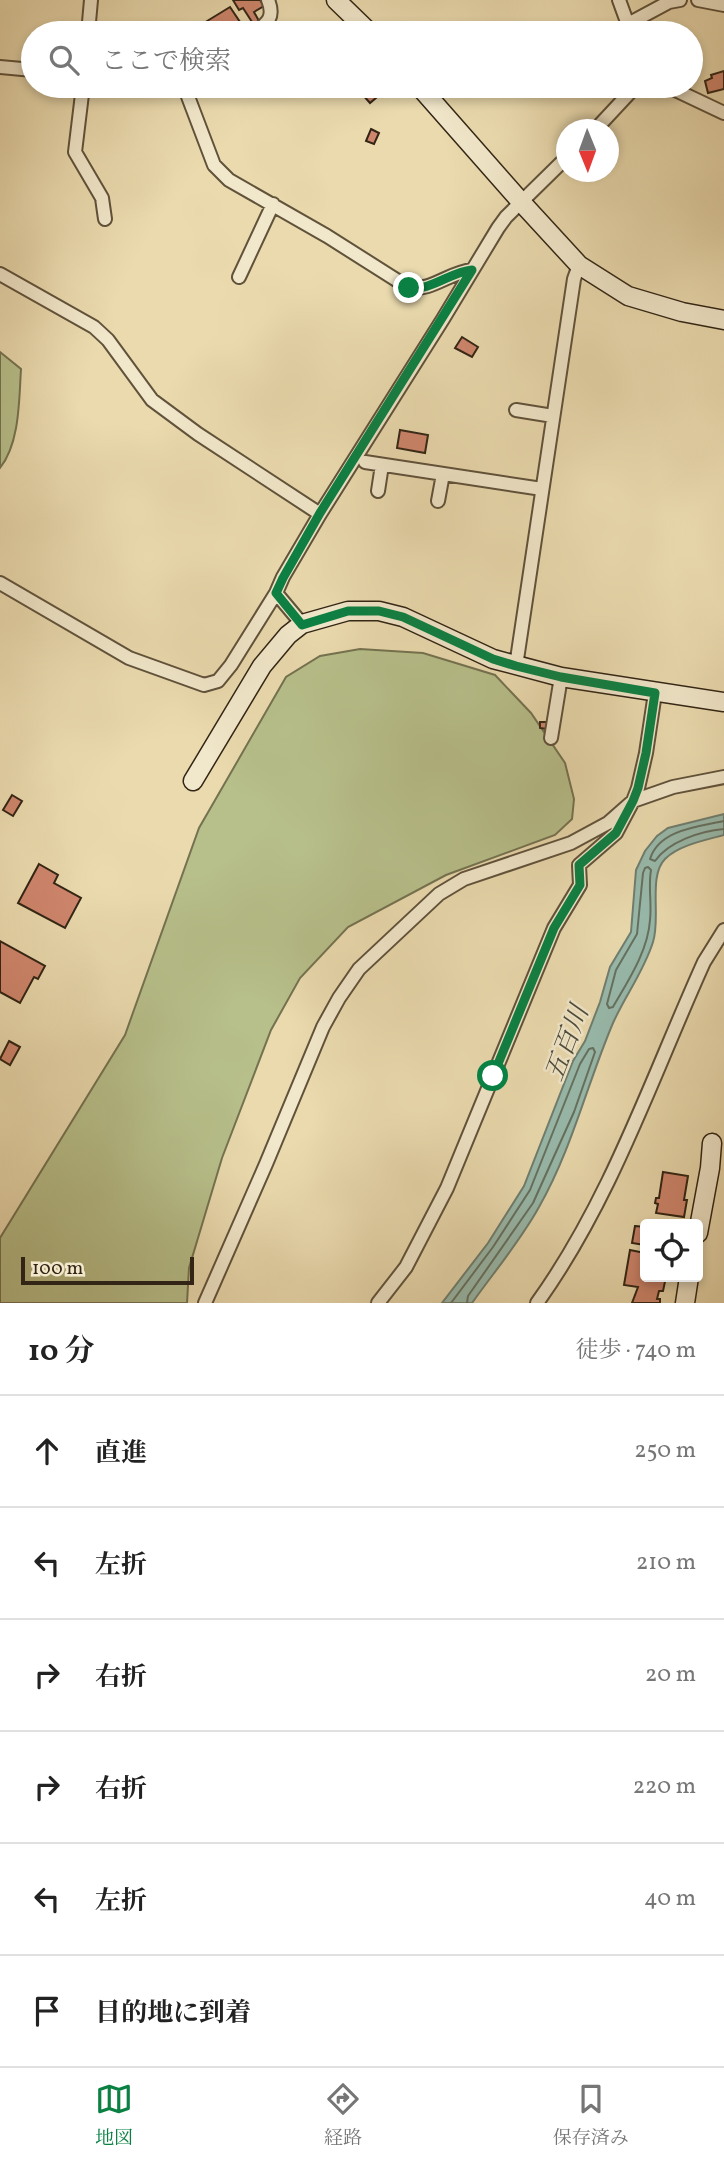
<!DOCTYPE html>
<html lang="ja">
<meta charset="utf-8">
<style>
:root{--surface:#fff;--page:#f2f2f2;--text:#222;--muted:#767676;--line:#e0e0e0;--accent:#0b8043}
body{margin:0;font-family:Vollkorn,"Noto Serif JP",serif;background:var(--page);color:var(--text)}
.controls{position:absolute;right:21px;bottom:21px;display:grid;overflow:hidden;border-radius:7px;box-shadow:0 4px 10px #0003}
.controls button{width:63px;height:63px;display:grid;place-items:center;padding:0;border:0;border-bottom:2px solid var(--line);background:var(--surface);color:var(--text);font:35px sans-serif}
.compass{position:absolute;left:556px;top:119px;width:63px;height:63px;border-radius:50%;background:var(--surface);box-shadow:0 4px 10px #0003;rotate:179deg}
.scale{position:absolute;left:21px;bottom:18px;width:173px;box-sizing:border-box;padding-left:7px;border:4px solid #322515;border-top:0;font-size:19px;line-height:24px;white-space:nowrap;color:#322515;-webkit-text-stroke:5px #f1e7ca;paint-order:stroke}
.stop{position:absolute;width:21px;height:21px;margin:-16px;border:5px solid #0b8043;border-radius:50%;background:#fff}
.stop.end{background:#0b8043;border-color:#fff;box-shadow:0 2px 7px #0008}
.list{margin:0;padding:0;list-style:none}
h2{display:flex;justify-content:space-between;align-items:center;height:91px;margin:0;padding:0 28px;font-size:30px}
h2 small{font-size:23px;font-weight:400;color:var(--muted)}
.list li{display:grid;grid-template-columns:46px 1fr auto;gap:21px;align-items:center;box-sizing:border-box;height:112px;padding:0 28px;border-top:2px solid var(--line)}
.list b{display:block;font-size:26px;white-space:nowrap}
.list em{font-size:23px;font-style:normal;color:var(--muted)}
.icon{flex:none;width:38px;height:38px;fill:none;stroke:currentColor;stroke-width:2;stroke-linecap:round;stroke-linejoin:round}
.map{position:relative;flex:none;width:724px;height:1303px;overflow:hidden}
.search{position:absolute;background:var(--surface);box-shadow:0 4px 10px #0003;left:21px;right:21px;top:21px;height:77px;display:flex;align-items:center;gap:18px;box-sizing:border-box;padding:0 24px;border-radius:38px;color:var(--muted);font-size:26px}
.sheet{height:763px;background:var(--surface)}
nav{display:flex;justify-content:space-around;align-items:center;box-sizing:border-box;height:98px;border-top:2px solid var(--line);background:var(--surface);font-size:19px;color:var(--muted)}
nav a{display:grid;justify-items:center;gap:4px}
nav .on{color:var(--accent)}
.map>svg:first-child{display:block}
.green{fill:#b7bf8a;stroke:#747250;stroke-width:2}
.water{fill:#98baac;stroke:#6f7e70;stroke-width:2}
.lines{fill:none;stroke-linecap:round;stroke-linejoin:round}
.shore{stroke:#657060;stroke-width:2}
.building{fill:#cf866d;stroke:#322515;stroke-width:2}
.street-casing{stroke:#60523b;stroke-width:16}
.secondary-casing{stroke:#322515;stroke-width:21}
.street{stroke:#f1e7ca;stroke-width:12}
.secondary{stroke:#f1e7ca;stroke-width:18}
.route{stroke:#0b8043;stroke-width:9}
.labels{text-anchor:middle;stroke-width:5;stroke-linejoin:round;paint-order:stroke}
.water-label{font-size:26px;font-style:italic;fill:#4c4a3b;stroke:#f1e7ca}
</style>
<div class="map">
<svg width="724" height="1303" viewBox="0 0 724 1303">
<rect width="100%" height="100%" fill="#eadaae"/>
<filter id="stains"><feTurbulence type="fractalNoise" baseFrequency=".00286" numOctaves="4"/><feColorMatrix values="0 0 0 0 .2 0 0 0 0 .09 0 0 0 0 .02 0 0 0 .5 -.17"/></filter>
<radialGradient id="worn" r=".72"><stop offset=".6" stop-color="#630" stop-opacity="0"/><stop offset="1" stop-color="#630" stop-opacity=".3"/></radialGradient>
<path class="green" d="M 0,352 L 21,369 C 19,399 20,443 0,468 Z
M 360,649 L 423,653 L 495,675 L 531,713 L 565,763 L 574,799 L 572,819 L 555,835 L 446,875 L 348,927 L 300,978 L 271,1030 L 222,1158 L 189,1268 L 187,1303 L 0,1303 L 0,1238 L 125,1035 L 199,828 L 286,677 L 320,656 Z"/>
<path class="water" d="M 724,814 L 724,835 C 706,840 679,845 665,859 C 648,876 661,918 653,942 C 644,971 625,996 613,1023 C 587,1084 572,1149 539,1207 C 521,1240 494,1272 472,1303 L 442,1303 L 488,1243 L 524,1186 L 573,1061 L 585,1041 L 600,1002 L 610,967 L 631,932 L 636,870 L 645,851 L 657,836 L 668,828 Z"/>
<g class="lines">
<path class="shore" d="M 724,821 C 696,827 659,830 650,859 L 655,861 C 668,842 700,831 724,829
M 648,867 L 651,870 C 648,887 652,903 650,920 C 648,951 628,981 613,1007 L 609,1008 L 607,1004 L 616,970 L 637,934 L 643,873 L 645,868 Z
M 451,1303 L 493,1247 L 530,1190 L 580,1064 L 589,1049 L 593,1048 L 595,1052 L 574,1112 L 533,1203 L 468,1296 L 467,1303"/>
</g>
<path class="building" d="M 233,0 L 260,0 L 264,6 L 254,12 L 259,21 L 254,25 L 243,8 L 239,10 Z
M 230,7 L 240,22 L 221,33 L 204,33 L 199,26 Z
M 724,71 L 724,89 L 708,93 L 705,81 L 712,78 L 711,75 Z
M 355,86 L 390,86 L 370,103 Z
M 371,129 L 379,133 L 374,144 L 366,141 Z
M 462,337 L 478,347 L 472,357 L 455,348 Z
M 400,430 L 428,435 L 425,453 L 397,448 Z
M 540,722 L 548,722 L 547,729 L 540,728 Z
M 12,795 L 22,801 L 13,816 L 3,810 Z
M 39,864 L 58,875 L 54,883 L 81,898 L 65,928 L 18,903 Z
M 0,941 L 45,966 L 38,979 L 34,977 L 20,1003 L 0,992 Z
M 9,1041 L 20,1047 L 10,1065 L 0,1059 Z
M 663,1172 L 688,1176 L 684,1200 L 687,1200 L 684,1217 L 656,1213 L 658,1204 L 655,1203 L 656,1198 L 659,1198 Z
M 635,1226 L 645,1227 L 645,1245 L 632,1243 Z
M 630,1250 L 645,1253 L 645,1277 L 666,1277 L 663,1291 L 659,1291 L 657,1299 L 660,1299 L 660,1303 L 632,1303 L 638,1287 L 624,1285 Z"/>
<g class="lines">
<g class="street-casing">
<path id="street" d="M 619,0 L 631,33
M 698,0 L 724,5
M 628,24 L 669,2 L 680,0
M 88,33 L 91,0
M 254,33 C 268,23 275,17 268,0
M 0,67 L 33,70
M 83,86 L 75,152 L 102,198 L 105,219
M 184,86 L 214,165 L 229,180 L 327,236 L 409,288 C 432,291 450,272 472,270
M 667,86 L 724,113
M 595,130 L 636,86
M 0,274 L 94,327 L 108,340 L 152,400 L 198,434 L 320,514
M 239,277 L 273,204
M 516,410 L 553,416
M 365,462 L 542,489
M 378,491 L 382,465
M 438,501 L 443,474
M 0,583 L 129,658 L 204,685 L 218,681 L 231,665 L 276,593 L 283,577 L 320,514 L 443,319 L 498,228 L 506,217 L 566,158
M 276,593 L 302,624
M 516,666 L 574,279 L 579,265
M 551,738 L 561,677
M 205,1303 L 266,1164 L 323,1027 L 339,998 L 359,969 L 439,894 L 464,879 L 571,843 L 608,823 L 633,801 L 638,788 L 646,753 L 655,693
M 378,1303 L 406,1267 L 447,1188 L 554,928 L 580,885 L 579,865 L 616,833 L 633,801 L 673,787 L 724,777
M 537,1303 C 611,1200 652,1077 704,962 L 724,930"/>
</g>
<g class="secondary-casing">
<path id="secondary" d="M 336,0 L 370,33
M 419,86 L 522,203 L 579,265 L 628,296 L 682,312 L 724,320
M 193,781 L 262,666 L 288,635 L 302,624 L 348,611 L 379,611 L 403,617 L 493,659 L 561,677 L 724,702
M 698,1233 L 710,1168 L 712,1143
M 685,1303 L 689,1277"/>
</g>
<use href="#street" class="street"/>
<use href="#secondary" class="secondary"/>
</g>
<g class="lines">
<path class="route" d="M 409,288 C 431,291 450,272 472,270 L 320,513 L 283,578 L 276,593 L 302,625 L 348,611 L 379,611 L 403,617 L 493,659 L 516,666 L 561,677 L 655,693 L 646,753 L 638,788 L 633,801 L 616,833 L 579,865 L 580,885 L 554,928 L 493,1076"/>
</g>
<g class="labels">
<g class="water-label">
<text transform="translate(566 1043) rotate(-69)" y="9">五百川</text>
</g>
</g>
<rect width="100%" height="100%" filter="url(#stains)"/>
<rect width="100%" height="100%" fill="url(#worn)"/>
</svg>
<div class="controls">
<button><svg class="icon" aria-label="locate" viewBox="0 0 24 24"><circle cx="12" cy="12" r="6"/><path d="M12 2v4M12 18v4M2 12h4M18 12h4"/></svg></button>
</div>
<svg class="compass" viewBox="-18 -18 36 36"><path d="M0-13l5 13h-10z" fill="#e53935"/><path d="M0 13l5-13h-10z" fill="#767676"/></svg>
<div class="scale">100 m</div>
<div class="stop" style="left:493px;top:1076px"></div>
<div class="stop end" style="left:409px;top:288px"></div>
<div class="search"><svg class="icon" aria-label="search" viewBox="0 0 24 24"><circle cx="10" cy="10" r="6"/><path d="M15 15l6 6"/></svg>ここで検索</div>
</div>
<section class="sheet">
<h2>10 分<small>徒歩 · 740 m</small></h2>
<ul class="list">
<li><svg class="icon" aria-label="ahead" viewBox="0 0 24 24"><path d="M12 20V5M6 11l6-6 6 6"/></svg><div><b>直進</b></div><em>250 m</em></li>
<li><svg class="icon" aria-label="left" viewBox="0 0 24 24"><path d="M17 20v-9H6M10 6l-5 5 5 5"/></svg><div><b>左折</b></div><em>210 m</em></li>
<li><svg class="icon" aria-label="right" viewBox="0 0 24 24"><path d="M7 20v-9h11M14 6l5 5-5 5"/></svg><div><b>右折</b></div><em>20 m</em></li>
<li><svg class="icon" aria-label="right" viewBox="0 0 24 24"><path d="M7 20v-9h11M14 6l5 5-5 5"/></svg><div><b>右折</b></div><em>220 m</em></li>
<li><svg class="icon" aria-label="left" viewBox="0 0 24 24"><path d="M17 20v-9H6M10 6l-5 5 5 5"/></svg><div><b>左折</b></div><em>40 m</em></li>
<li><svg class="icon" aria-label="arrive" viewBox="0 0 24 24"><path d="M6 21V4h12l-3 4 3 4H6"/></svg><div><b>目的地に到着</b></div></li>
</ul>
</section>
<nav>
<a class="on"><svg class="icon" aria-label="map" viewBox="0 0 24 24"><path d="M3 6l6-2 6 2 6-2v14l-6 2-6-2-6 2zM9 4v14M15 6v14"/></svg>地図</a>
<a><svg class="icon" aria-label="directions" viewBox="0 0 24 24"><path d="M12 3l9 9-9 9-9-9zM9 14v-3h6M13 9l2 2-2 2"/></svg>経路</a>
<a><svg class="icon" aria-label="saved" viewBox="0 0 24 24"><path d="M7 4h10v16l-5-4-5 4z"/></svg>保存済み</a>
</nav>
